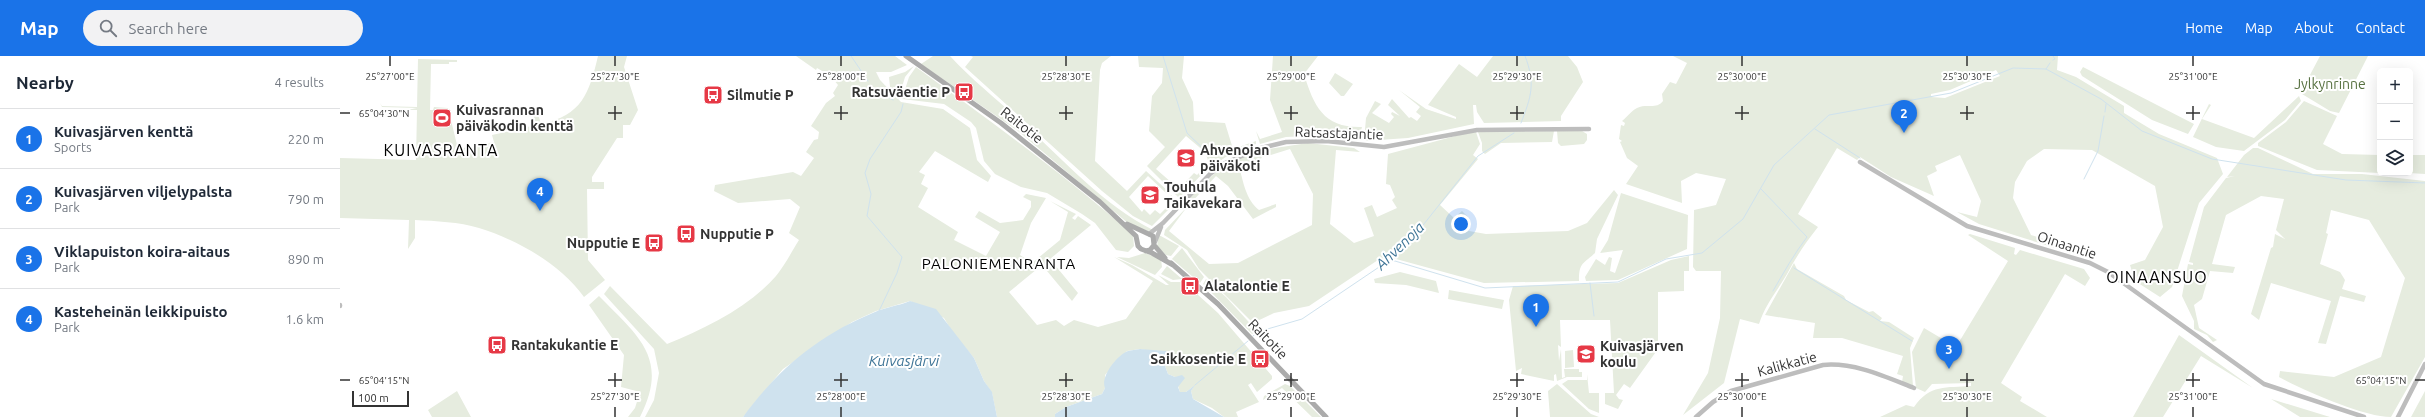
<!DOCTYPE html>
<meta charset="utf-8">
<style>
:root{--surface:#fff;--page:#f2f2f3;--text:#1f2937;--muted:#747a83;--line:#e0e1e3;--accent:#1a73e8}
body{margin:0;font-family:Ubuntu,sans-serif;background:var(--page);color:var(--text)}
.controls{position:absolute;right:12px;top:12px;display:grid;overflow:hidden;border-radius:6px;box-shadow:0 4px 16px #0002}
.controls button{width:36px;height:36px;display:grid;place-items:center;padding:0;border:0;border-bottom:1px solid var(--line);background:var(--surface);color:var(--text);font:20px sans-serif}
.scale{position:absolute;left:12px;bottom:10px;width:57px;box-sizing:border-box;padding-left:4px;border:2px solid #333;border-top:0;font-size:11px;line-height:14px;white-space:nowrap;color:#333;-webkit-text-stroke:3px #fff;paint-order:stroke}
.you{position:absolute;left:1121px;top:168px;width:14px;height:14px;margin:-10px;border:3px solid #fff;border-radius:50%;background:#1a73e8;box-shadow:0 0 0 6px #1a73e833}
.badge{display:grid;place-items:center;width:26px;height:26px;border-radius:50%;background:var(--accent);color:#fff;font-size:13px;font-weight:700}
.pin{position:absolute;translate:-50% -33px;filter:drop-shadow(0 1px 2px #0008)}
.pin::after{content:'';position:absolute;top:21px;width:14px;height:12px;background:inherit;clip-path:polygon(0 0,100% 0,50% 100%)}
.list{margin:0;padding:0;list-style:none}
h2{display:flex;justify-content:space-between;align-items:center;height:52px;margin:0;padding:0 16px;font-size:17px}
h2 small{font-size:13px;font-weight:400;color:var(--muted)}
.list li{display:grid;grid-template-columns:26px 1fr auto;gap:12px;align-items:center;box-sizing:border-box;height:60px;padding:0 16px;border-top:1px solid var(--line)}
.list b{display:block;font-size:15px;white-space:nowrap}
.list p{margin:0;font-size:13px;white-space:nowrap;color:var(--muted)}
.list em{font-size:13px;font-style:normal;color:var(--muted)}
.icon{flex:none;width:22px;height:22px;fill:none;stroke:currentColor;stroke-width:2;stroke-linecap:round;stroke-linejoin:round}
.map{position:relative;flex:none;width:2085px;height:361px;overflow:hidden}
header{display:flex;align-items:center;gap:24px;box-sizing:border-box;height:56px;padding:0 20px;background:var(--accent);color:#fff}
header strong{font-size:19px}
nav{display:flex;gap:22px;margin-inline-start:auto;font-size:14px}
.search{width:280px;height:36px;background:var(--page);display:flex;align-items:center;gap:10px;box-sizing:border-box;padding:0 14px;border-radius:22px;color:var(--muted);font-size:15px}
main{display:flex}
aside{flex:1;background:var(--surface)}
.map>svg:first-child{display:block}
.green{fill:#e6ecdf;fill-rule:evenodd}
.water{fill:#cfe2ee}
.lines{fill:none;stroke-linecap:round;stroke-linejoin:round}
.stream{stroke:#cfe2ee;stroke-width:1}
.secondary{stroke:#bdbdbd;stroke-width:4.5}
.primary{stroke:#ababab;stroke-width:5}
.ticks{fill:none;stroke:#333;stroke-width:1.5}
.labels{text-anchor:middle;stroke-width:4;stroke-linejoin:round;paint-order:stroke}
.park-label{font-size:14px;fill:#56703f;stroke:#fff}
.poi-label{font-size:14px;font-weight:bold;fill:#333;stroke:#fff;text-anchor:start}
.street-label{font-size:14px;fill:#333;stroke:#fff}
.water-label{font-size:15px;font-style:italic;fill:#3f7597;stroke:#fff}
.neighbourhood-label{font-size:15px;letter-spacing:1px;fill:#000;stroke:#fff}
.quarter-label{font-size:16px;letter-spacing:1px;fill:#000;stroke:#fff}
.ticks-label{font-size:10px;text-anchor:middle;fill:#333;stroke:#fff;stroke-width:4;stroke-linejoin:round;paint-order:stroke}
</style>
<header>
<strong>Map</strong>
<div class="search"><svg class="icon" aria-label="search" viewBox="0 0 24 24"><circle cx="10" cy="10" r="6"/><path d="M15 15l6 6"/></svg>Search here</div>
<nav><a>Home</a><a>Map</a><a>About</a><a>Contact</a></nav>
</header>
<main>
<aside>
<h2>Nearby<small>4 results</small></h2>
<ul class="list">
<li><span class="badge">1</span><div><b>Kuivasjärven kenttä</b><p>Sports</p></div><em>220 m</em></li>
<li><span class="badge">2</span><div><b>Kuivasjärven viljelypalsta</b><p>Park</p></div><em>790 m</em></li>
<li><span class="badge">3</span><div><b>Viklapuiston koira-aitaus</b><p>Park</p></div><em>890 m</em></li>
<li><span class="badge">4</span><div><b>Kasteheinän leikkipuisto</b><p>Park</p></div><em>1.6 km</em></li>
</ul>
</aside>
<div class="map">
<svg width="2085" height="361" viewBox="0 0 2085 361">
<rect width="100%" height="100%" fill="#fff"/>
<path class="green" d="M 258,0 L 287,0 L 284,11 L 298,54 L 290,69 L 283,69 L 283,82 L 277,82 L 252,121 L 252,126 L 264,126 L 264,133 L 247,133 L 248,204 L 265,224 L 244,241 C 220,208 178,184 139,172 C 119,166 96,165 75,164 L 75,182 L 68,193 L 69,164 L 0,162 L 0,102 L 76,104 L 77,54 L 67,54 L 77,52 L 42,51 L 40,47 L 42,50 L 77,51 L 78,3 L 117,4 L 117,6 L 109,6 L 109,8 L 91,8 L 90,54 L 93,54 L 94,51 L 108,52 L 118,93 L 154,86 L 152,79 L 196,69 L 191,52 L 196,51 L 201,68 C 242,59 249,38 258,0 Z
M 456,0 L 555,0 L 567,9 L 551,16 L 536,16 L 540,24 L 561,46 L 603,53 L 630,72 L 637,104 L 651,120 L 648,126 L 595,95 L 579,116 L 585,119 L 581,128 L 588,132 L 578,151 L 618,176 L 614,184 L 646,200 L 660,176 L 635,161 L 639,155 L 660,167 L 683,164 L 691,151 L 691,145 L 683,141 L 686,138 L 706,142 L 691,167 L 680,199 L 692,207 L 720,184 L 728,156 L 710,145 L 736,158 L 732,162 L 735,164 L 738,160 L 751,169 L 710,203 L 738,237 L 732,245 L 702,209 L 669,236 L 697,269 L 716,264 L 724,270 L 734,264 L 758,271 L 786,263 L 813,225 L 774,201 L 792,209 L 826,229 L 829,229 L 818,219 L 831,226 L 842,226 L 857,238 L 878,257 L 932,320 L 932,323 L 917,336 L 911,327 L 908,329 L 919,346 L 896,356 L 898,361 L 884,361 L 872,352 L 853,343 L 851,335 L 854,330 L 846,336 L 840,336 L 835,321 L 828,318 L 825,310 L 833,299 L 800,293 L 787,295 L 765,319 L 765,332 L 762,338 L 726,351 L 715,358 L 715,361 L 657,361 L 652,337 L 644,325 L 634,302 L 613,277 L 604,262 L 570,245 L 536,255 L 512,266 L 443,313 L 403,361 L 305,361 L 314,344 L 319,317 L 314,293 L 264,238 L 270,230 L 327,288 C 366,272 408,252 436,220 C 445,209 452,195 459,184 L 449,177 L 460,151 L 450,143 L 398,147 L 374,135 L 375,129 L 453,116 L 461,120 L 474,102 L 466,96 L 474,84 L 478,83 L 479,76 L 471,70 L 486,47 L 495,40 L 493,37 L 498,29 L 493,23 L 489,22 L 489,19 L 477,12 L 476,14 Z
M 593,0 L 610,0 C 633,25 659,45 684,68 C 725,105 763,149 813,174 L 808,175 L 789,168 L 678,75 L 581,8 Z
M 631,0 L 771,0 L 762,7 L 760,14 L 755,105 L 787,135 L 806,115 L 829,136 L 827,138 L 808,120 L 789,141 L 802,156 L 804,153 L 810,159 L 815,154 L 820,158 L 831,147 L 829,143 L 831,139 L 837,145 L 812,170 L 793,160 L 762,135 L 625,11 L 633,1 Z
M 798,0 L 844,0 L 842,22 L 853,46 L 854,65 L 885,67 L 893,93 L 916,85 L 916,88 L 892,97 L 869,112 L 866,109 L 869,107 L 865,96 L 846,80 L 816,113 L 839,133 L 854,117 L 857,119 L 864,112 L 865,115 L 839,142 L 807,110 L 825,91 L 809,75 L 812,40 L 822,27 L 823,12 L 799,11 Z
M 933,0 L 978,0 L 964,18 C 974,51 984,72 1022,71 L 1019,82 L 968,80 L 946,81 L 920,88 L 916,75 L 920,83 L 942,76 L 930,44 Z
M 1153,0 L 1228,0 L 1237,11 L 1243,26 L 1221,60 L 1221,65 L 1144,67 L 1137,56 L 1136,49 L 1133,49 L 1134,68 L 1068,82 L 1024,85 L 1026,62 L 1035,45 L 1041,48 L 1032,57 L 1049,67 L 1054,61 L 1051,58 L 1052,56 L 1060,60 L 1048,49 L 1052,43 L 1069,62 L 1071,61 L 1077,65 L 1081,60 L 1076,56 L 1080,51 L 1059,34 L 1086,53 L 1116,63 L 1116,61 L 1088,49 L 1119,8 L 1137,21 Z
M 1333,0 L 1718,0 L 1717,14 L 1736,21 L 1784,50 L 1784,57 L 1819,78 L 1877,102 L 1883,118 L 1859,147 L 1832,231 L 1820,241 L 1795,225 L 1790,209 L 1805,204 L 1823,171 L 1815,130 L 1752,94 L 1704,93 L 1687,105 L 1675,126 L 1673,142 L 1691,179 L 1728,191 L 1725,195 L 1639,168 L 1617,156 L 1637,161 L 1641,145 L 1620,99 L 1595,110 L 1597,115 L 1587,120 L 1594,140 L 1551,121 L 1520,101 L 1517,104 L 1497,92 L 1458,158 L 1478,171 C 1466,186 1456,201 1447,218 C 1437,235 1425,249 1419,268 L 1400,263 L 1384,327 L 1343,359 L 1368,317 L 1380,262 L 1381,215 L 1356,215 L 1353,211 L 1354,154 L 1376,149 L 1386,123 L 1356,117 L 1341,125 L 1342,147 L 1286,128 L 1298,110 L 1287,102 L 1280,86 L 1282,85 L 1279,83 L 1281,69 L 1284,70 L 1285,67 L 1282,65 C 1287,61 1291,55 1297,52 C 1307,47 1316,54 1323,45 L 1322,38 L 1330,26 L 1336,28 L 1347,7 ZM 1656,14 L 1660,20 L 1605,42 L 1591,41 L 1591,38 L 1610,34 Z
M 1980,0 L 2028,0 L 1999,57 L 1990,55 L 1962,38 L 1962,34 Z
M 574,10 L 565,21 L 559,41 L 550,31 L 549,21 L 565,16 Z
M 576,11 C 650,65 724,118 793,179 L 794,190 L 788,196 L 776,194 L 755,167 L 742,158 L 707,137 L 681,131 L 655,118 L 644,105 L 636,72 L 631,66 L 604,48 L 562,43 L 569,21 Z
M 1743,11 L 1854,68 L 1848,78 L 1812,64 L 1742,20 L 1740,16 Z
M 995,17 L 1013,28 L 1004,40 L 1001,40 L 989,27 Z
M 1959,40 L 1961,45 L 1945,64 L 1904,95 L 1876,91 L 1853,81 L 1869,48 L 1871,49 L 1862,63 L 1914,82 Z
M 1964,45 L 1997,60 L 1983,88 L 2002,98 L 2040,99 L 2040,117 L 1977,114 L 1918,90 L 1918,87 L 1946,66 Z
M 1214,75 L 1212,86 L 1161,87 L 1145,98 L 1142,95 L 1142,87 L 1138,76 Z
M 1217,75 L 1242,75 L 1247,78 L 1247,84 L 1244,88 L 1221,90 L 1218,87 Z
M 1136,76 L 1140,88 L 1133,99 L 1138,103 L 1100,149 L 1114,162 L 1122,155 L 1128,161 L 1121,168 L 1129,175 L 1146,178 L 1228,175 L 1247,167 L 1274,134 L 1278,139 L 1257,183 L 1255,197 C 1242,209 1239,207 1239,225 L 1144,227 L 1056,203 L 1038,204 L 969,250 L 934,257 L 913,267 L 859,213 L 847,194 L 824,179 L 825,174 L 847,151 L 829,175 L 869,208 L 898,207 L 972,169 L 973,138 L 950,93 L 924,101 L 924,98 L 929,93 L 968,87 L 1014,92 L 1020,96 L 996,94 L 990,168 L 1014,187 L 1034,180 L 1024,152 L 1032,149 L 1037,161 L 1057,152 L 1052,144 L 1055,141 L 1050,129 L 1046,128 L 1048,98 L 1123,78 Z
M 1913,92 L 1918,92 L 1973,118 L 2022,118 L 2085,125 L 2085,301 L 2051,361 C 2024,361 1963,334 1939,321 L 1940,315 L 1994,321 L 2041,301 L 2065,222 L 2029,164 L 1991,154 L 1986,177 L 1988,178 L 1980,208 L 2000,216 L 2005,224 L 2002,233 L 2026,240 L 2024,246 L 2000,240 L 1986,288 L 1978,287 L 1991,245 L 1931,227 L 1919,264 L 1911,258 L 1931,192 L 1933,191 L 1935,178 L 1945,183 L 1936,174 L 1944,143 L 1921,140 L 1886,159 L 1872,208 L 1895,211 L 1893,217 L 1870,215 L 1862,243 L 1854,249 L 1859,272 L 1877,284 L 1873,286 L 1867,279 L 1854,273 L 1854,265 L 1842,240 L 1848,208 L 1853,209 L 1853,207 L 1849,206 L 1864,151 L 1886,122 L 1895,120 L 1887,121 L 1904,99 Z
M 918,97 L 922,102 L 899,110 C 903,125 906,144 919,154 L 936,148 L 936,151 L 913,163 L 888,130 L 876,120 L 849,149 L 847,145 C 866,125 889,99 918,97 Z
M 2070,99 L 2085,99 L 2085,118 L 2069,117 Z
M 1281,137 L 1348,159 L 1347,193 L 1278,224 L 1246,225 L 1245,221 L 1256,203 L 1265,209 L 1269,201 L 1272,202 L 1270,215 L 1275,217 L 1283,194 L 1260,197 L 1268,184 Z
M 1630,178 L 1675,192 L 1674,198 L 1676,199 L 1680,194 L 1744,213 L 1750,222 L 1745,230 L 1725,218 L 1661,327 L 1682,341 L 1680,345 L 1707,361 L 1540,361 L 1566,349 L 1574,351 C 1590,328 1606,332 1631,330 L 1631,327 L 1592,328 L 1585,336 L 1576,332 L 1572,296 L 1584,272 L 1616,291 L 1668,205 L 1628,179 Z
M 819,179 L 839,190 L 831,200 L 826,199 L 817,190 Z
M 842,192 L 864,221 L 860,227 L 832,203 Z
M 805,197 L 821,203 L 822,211 L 815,219 L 777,201 L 789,202 Z
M 1349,200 L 1349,215 L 1344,215 L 1344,235 L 1318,236 L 1318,293 L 1290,332 L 1284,328 L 1276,339 L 1279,343 L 1283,344 L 1278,353 L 1265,348 L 1265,337 L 1274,337 L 1270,264 L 1220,264 L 1221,291 L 1218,289 L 1219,305 L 1221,293 L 1222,322 L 1225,321 L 1224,313 L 1239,313 L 1239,316 L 1242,316 L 1242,321 L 1227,321 L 1217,325 L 1216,318 L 1214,319 L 1214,325 L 1181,318 L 1182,312 L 1176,315 L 1169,244 L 1173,230 L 1278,227 L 1331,204 Z
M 1454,207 L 1457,213 L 1504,240 L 1506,244 L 1529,256 L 1533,255 L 1542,262 L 1540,265 L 1549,266 L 1574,282 L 1570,292 L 1573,330 L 1562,326 L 1563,320 L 1557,318 L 1563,300 L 1502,282 L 1473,282 L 1475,267 L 1425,259 Z
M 827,210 L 842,223 L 833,224 L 821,218 Z
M 1060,216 L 1096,225 L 1099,237 L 1066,229 L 1035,227 L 1034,223 Z
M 866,223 L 886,241 L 917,275 L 912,278 L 863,228 Z
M 1109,234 L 1164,244 L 1162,253 L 1108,243 Z
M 259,240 C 298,280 330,302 300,361 L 288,361 L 295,352 L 300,336 L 281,331 L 284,299 L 249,249 Z
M 1839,279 L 1913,332 L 1861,300 L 1823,361 L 1793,361 Z
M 1233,294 L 1234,311 L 1225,312 L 1225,295 Z
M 1247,318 L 1249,337 L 1259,337 L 1259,357 L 1249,353 L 1222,328 L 1228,324 L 1247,324 Z
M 945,328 L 950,330 L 981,361 L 972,361 L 942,332 L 923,344 L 924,340 Z
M 1217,328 L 1251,358 L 1259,361 L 1210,361 L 1208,335 Z
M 117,335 L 131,361 L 92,361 L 88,354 Z
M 2085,335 L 2085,361 L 2071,361 Z
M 1931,343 L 1990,361 L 1960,361 Z"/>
<path class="water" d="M 570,245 L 596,253 L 634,302 L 644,325 L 652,336 L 657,361 L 403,361 C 439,312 479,279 535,256 C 546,251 558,250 570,245 Z
M 800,293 L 826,295 L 833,299 L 825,310 L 828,318 L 835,321 L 842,319 L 845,322 L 838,331 L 840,336 L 846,336 L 855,329 L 851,335 L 853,343 L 884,361 L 715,361 L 715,358 L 726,351 L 762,338 L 765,332 C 760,321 777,299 788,295 C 791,294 796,294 800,293 Z"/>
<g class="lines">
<path class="stream" d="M 511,0 L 528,25
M 823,0 L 847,77 L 869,98
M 1713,0 L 1715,3 L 1713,4
M 1706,13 L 1710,7
M 530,30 L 553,44
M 1765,56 L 1766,48
M 1181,67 C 1191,41 1196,28 1185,0
M 1475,73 L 1520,102
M 1744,123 L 1758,95 L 1764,60
M 1421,133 L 1467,181 C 1454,198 1444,216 1433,235
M 1048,205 L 1055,205 L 1145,232 L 1278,226 L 1326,203 L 1362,197 L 1403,163 L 1434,109 L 1489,59 L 1611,37 L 1673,12 L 1706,13 L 1761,43 L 1802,75 L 1872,103 L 2006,124 L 2085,127
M 1454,212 L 1572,285
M 1250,227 L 1254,260
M 539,255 L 557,217 L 562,201 L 527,160 L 531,138 L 525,117 L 530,103 L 561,56 L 563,48
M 924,274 L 962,263 L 1048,205 L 1076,178 L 1138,100 L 1174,77
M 913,280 L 917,277
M 855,329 L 908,285"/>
<path class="secondary" d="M 1520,106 L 1627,170 L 1750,207 L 1768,216 L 1924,328 L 2024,361
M 809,178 L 823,167 L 870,118 L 885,107 L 921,92 L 946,86 L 986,85 L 1044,91 L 1137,74 L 1249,73
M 815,186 L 821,171
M 0,249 L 0,250
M 1356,361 L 1373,346 L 1391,335 L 1483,309 C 1514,306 1546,321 1574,332
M 2058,361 L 2085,308"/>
<path class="primary" d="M 566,0 L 661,67 L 760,146 L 796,180 L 798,190 L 801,193 L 812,197 L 833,209
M 787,168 L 813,180 L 814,189 L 810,194 L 806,195
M 814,189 L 825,202
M 831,207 L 878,248 L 986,361"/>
</g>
<path class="ticks" d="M 50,0 L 50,10M 275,0 L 275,10M 501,0 L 501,10M 726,0 L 726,10M 951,0 L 951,10M 1177,0 L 1177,10M 1402,0 L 1402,10M 1627,0 L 1627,10M 1853,0 L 1853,10M 275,50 L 275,64M 501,50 L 501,64M 726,50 L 726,64M 951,50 L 951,64M 1177,50 L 1177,64M 1402,50 L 1402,64M 1627,50 L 1627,64M 1853,50 L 1853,64M 0,57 L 10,57M 268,57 L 282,57M 494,57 L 508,57M 719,57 L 733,57M 944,57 L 958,57M 1170,57 L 1184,57M 1395,57 L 1409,57M 1620,57 L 1634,57M 1846,57 L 1860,57M 275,317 L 275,331M 501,317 L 501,331M 726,317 L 726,331M 951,317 L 951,331M 1177,317 L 1177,331M 1402,317 L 1402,331M 1627,317 L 1627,331M 1853,317 L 1853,331M 0,324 L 10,324M 268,324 L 282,324M 494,324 L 508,324M 719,324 L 733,324M 944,324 L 958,324M 1170,324 L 1184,324M 1395,324 L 1409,324M 1620,324 L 1634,324M 1846,324 L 1860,324M 2075,324 L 2085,324M 275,351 L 275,361M 501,351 L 501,361M 726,351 L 726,361M 951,351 L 951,361M 1177,351 L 1177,361M 1402,351 L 1402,361M 1627,351 L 1627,361M 1853,351 L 1853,361"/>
<defs>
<g id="bus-square" transform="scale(1)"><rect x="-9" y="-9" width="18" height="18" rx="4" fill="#e63946" stroke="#fff"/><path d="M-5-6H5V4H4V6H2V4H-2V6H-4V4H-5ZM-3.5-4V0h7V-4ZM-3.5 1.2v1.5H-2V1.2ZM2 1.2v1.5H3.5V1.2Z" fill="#fff"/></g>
<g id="stadium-square" transform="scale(1)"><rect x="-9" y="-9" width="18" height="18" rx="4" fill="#e63946" stroke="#fff"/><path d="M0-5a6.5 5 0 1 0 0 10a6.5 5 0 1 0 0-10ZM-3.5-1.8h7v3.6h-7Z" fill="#fff"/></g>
<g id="school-square" transform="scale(1)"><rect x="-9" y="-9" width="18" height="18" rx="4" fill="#e63946" stroke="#fff"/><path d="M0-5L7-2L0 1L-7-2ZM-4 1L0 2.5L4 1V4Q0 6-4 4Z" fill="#fff"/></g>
</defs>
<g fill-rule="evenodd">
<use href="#bus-square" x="624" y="36"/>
<use href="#bus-square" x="373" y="39"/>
<use href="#stadium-square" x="102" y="62"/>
<use href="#school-square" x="846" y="102"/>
<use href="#school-square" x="810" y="139"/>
<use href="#bus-square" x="346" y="178"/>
<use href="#bus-square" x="314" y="187"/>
<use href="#bus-square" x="850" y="230"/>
<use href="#bus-square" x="157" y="289"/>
<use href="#school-square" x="1246" y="298"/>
<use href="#bus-square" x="920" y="303"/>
</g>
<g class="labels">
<g class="park-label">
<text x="1990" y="33">Jylkynrinne</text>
</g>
<g class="poi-label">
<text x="610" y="41" text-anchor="end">Ratsuväentie P</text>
<text x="387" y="44">Silmutie P</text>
<text x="116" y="59">Kuivasrannan<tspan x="116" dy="16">päiväkodin kenttä</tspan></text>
<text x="860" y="99">Ahvenojan<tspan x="860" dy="16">päiväkoti</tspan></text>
<text x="824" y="136">Touhula<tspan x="824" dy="16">Taikavekara</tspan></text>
<text x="360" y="183">Nupputie P</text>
<text x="300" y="192" text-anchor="end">Nupputie E</text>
<text x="864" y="235">Alatalontie E</text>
<text x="171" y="294">Rantakukantie E</text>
<text x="1260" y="295">Kuivasjärven<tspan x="1260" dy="16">koulu</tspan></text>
<text x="906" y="308" text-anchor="end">Saikkosentie E</text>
</g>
<g class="street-label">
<text transform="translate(682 69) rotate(38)" y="5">Raitotie</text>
<text transform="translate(999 77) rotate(2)" y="5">Ratsastajantie</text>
<text transform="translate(1727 189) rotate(18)" y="5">Oinaantie</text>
<text transform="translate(928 283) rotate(46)" y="5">Raitotie</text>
<text transform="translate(1447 308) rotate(-15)" y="5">Kalikkatie</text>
</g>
<g class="water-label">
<text transform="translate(1060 190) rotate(-44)" y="5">Ahvenoja</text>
<text x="564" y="310">Kuivasjärvi</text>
</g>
<g class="neighbourhood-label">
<text x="659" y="213">PALONIEMENRANTA</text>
</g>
<g class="quarter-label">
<text x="101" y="100">KUIVASRANTA</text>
<text x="1817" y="227">OINAANSUO</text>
</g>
</g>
<g class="ticks-label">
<text x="50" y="24">25°27'00"E</text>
<text x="275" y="24">25°27'30"E</text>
<text x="501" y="24">25°28'00"E</text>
<text x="726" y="24">25°28'30"E</text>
<text x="951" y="24">25°29'00"E</text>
<text x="1177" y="24">25°29'30"E</text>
<text x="1402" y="24">25°30'00"E</text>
<text x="1627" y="24">25°30'30"E</text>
<text x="1853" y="24">25°31'00"E</text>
<text x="44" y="61">65°04'30"N</text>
<text x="44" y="328">65°04'15"N</text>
<text x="2041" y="328">65°04'15"N</text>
<text x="275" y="344">25°27'30"E</text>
<text x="501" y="344">25°28'00"E</text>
<text x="726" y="344">25°28'30"E</text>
<text x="951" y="344">25°29'00"E</text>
<text x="1177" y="344">25°29'30"E</text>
<text x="1402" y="344">25°30'00"E</text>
<text x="1627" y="344">25°30'30"E</text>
<text x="1853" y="344">25°31'00"E</text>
</g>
</svg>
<div class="controls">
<button>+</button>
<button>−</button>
<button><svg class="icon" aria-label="layers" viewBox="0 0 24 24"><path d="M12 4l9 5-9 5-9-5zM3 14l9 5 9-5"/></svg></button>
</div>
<div class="scale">100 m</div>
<div class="you"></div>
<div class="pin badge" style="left:1196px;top:271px">1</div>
<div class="pin badge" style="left:1564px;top:77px">2</div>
<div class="pin badge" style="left:1609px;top:313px">3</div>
<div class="pin badge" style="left:200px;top:155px">4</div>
</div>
</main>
